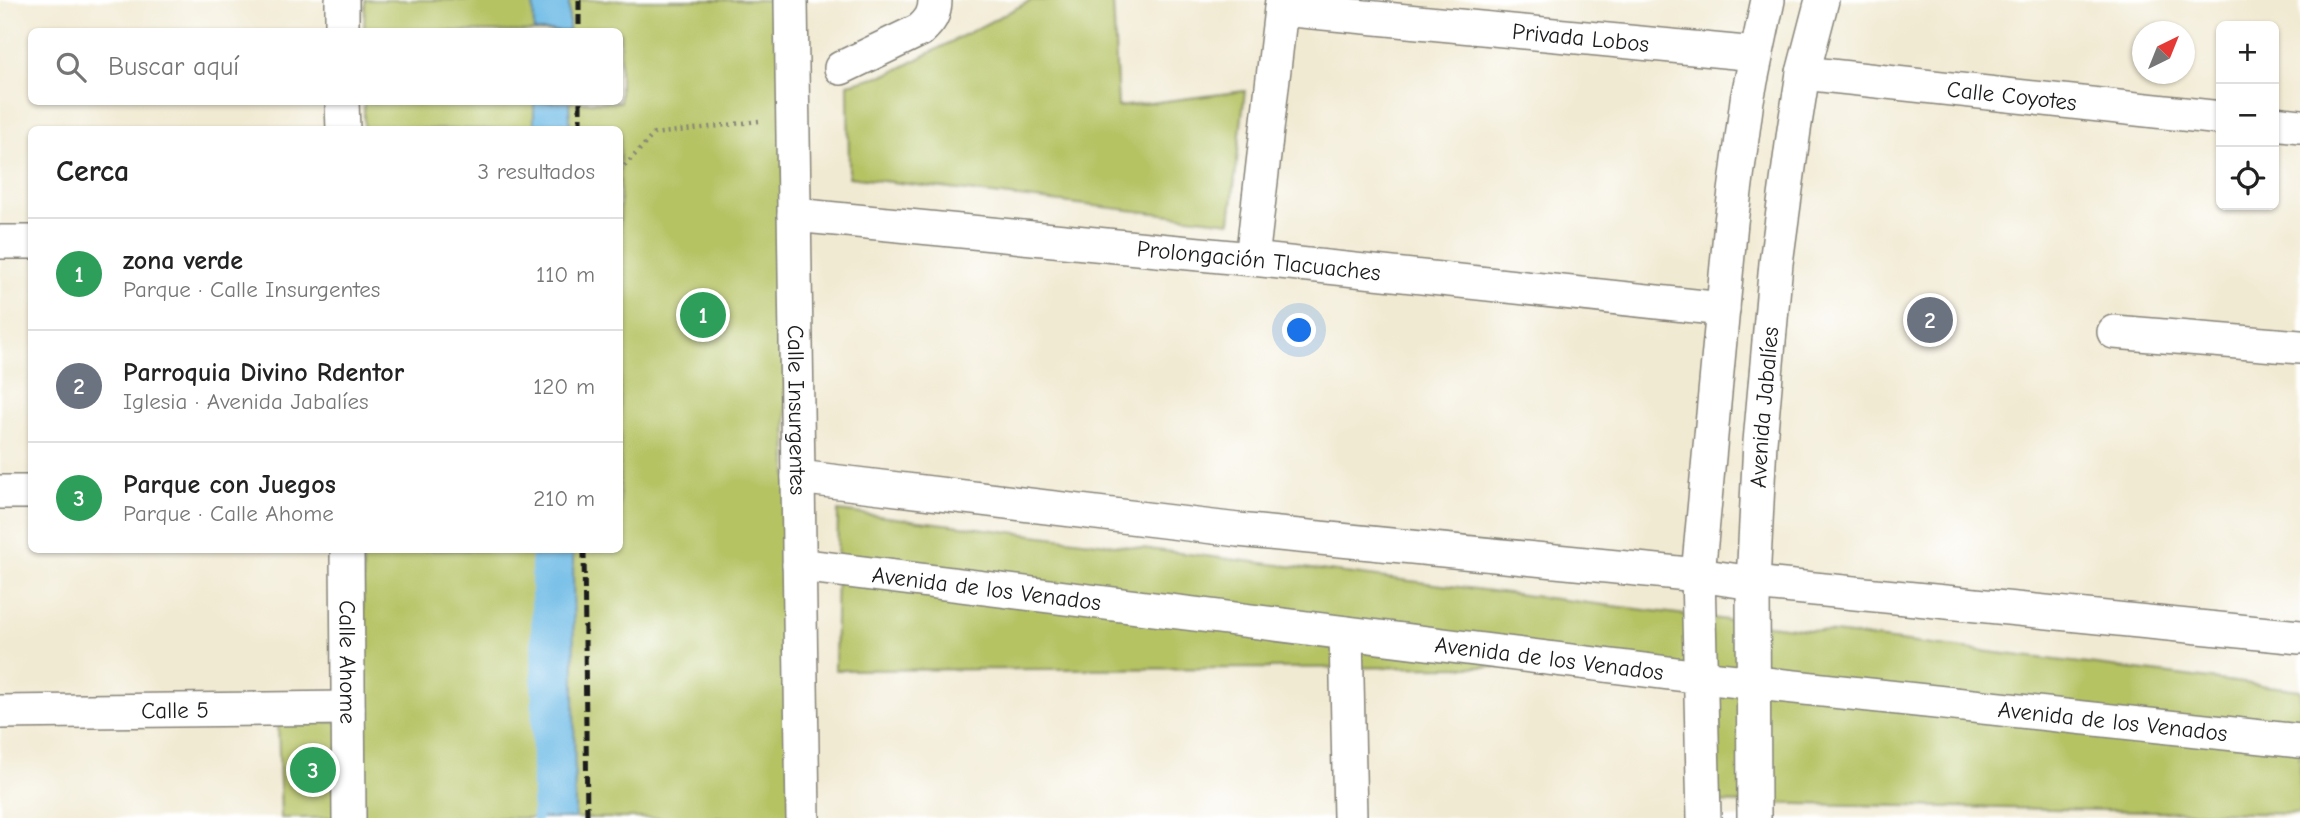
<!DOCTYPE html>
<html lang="es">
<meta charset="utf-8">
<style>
:root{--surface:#fff;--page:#f2f2f2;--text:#222;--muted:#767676;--line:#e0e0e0;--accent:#ea580c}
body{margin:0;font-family:"Comic Neue",sans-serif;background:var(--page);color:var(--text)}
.controls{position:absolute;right:21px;top:21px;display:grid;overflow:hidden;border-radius:10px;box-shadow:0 2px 5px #0004}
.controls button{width:63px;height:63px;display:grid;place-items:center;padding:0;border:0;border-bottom:2px solid var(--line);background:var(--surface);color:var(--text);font:35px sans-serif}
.compass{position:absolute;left:2132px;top:21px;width:63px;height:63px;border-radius:50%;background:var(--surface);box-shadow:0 2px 5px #0004;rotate:43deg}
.you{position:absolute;left:1300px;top:331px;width:24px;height:24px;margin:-18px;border:5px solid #fff;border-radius:50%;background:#1a73e8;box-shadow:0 0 0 10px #1a73e833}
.badge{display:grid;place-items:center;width:46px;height:46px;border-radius:50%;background:var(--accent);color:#fff;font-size:23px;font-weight:700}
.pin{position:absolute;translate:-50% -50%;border:4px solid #fff;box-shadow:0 2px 7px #0006}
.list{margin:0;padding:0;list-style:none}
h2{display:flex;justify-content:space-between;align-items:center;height:91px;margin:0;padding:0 28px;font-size:30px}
h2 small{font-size:23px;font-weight:400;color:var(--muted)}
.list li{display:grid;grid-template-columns:46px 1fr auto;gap:21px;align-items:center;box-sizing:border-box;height:112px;padding:0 28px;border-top:2px solid var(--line)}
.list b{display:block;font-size:26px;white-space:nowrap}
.list p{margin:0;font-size:23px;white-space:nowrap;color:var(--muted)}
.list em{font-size:23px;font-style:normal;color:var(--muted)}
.icon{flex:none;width:38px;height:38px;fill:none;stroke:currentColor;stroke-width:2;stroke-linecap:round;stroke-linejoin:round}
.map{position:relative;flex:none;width:2300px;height:818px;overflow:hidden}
.search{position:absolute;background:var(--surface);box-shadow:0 2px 5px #0004;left:28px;top:28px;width:595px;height:77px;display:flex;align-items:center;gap:18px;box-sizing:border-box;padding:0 24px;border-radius:10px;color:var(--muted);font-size:26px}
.panel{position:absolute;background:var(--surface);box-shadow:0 2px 5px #0004;left:28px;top:126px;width:595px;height:427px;border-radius:10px}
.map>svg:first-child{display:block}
.green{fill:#b6c364;stroke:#697040;stroke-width:2}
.water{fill:#6bb9e5;stroke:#446a80;stroke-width:2}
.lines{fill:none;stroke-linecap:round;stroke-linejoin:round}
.stream{stroke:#6bb9e5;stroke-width:10}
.minor-casing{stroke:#868378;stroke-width:36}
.path{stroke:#868378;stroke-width:4.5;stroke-dasharray:2 5;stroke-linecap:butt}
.minor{stroke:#fff;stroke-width:33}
.rail{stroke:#1c1c1c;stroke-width:5;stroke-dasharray:10 5;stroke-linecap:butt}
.labels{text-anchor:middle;stroke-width:7;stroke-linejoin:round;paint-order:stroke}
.street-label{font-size:23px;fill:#1c1c1c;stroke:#fff}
</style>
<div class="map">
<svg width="2300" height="818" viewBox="0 0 2300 818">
<rect width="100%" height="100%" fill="#fff"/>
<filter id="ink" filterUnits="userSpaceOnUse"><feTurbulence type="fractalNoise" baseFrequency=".0143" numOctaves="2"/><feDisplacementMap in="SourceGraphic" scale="14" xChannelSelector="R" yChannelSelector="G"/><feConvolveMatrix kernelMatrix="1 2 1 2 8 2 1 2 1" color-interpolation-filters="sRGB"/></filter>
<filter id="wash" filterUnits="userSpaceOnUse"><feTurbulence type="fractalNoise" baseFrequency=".00686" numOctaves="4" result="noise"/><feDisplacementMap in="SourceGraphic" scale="28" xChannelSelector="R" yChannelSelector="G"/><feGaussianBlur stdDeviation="1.57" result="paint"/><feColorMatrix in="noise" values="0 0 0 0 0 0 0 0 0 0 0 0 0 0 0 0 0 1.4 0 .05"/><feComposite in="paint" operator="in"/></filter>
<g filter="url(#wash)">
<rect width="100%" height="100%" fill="#f1ead3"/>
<path class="green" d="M 365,0 L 783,0 L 790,818 L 363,818 L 363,550 L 620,550 L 620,130 L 364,129 L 364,102 L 620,102 L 620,32 L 364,31 Z
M 1032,0 L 1113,0 L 1118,107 L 1245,91 L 1230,222 L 849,177 L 848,84 L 891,73 Z
M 838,511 L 2300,690 L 2300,814 L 1699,802 L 1696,666 L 835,670 Z
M 278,722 L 345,722 L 346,818 L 281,818 Z"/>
<path class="water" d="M 533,0 L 569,0 L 569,31 L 534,31 Z
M 534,102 L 569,102 L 570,129 L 534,129 Z
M 536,550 L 573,550 L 575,818 L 537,818 Z"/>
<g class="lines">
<path class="stream" d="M 536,550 L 537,818"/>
</g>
</g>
<g filter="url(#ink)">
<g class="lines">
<g class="minor-casing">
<g id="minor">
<path d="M 342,0 L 342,32"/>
<path id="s1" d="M 791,0 L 803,818"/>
<path id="s2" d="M 1281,9 L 1756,54"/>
<path d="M 841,68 L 920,30 C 930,21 935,14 935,0"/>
<path id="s3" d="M 1803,73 L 2221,118"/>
<path d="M 342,102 L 343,130"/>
<path d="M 2274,123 L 2300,126"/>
<path id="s4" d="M 794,215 L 1252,259 L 1723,309"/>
<path d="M 0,242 L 32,242"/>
<path d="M 1252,259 L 1282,0"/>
<path d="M 2114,332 L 2300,347"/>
<path d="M 798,477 L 1238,530 L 1698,575 L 1753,583 L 2300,637"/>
<path d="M 0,492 L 32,492"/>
<path id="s5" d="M 347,550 L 349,818"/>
<path id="s6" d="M 799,565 L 1701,677 L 2300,741"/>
<path d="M 1346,633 L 1350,818"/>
<path id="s7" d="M 0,712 L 348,708"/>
<path d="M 1704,818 L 1698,575 L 1731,222 L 1747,100 L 1768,0"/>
<path id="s8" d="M 1754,818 L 1753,583 L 1760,442 L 1776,263 L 1794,130 L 1803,73 L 1822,0"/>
</g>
</g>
<path class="path" d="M 620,171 L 654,134 L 759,121"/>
<use href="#minor" class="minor"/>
<path class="rail" d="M 579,0 L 579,32
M 580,102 L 580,130
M 584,550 L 587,818"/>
</g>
</g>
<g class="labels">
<g class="street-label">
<text dy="8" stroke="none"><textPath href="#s2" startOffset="301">Privada Lobos</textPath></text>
<text dy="8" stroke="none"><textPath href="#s3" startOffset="210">Calle Coyotes</textPath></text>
<text dy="8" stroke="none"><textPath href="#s4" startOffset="467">Prolongación Tlacuaches</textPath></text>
<text dy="8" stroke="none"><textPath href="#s8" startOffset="411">Avenida Jabalíes</textPath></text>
<text dy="8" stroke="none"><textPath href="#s1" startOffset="410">Calle Insurgentes</textPath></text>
<text dy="8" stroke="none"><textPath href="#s6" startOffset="189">Avenida de los Venados</textPath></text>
<text dy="8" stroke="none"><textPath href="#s6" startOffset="756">Avenida de los Venados</textPath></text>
<text dy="8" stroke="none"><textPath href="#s5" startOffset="112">Calle Ahome</textPath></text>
<text dy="8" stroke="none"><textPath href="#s7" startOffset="175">Calle 5</textPath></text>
<text dy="8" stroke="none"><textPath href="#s6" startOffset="1323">Avenida de los Venados</textPath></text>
</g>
</g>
</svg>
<div class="controls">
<button>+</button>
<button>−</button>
<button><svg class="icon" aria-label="locate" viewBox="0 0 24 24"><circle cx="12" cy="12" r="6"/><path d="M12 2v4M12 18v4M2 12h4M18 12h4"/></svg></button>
</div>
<svg class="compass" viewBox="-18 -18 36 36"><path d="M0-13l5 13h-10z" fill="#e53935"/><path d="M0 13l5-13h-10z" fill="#767676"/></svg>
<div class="you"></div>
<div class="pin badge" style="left:703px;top:315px;background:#2e9e5b">1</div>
<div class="pin badge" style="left:1930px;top:320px;background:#6b7280">2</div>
<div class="pin badge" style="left:313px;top:770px;background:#2e9e5b">3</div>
<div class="search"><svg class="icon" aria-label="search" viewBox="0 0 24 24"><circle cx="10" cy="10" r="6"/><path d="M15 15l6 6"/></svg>Buscar aquí</div>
<section class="panel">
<h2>Cerca<small>3 resultados</small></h2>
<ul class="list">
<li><span class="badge" style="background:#2e9e5b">1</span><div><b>zona verde</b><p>Parque · Calle Insurgentes</p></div><em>110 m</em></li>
<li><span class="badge" style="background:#6b7280">2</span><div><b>Parroquia Divino Rdentor</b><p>Iglesia · Avenida Jabalíes</p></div><em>120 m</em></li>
<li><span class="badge" style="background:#2e9e5b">3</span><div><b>Parque con Juegos</b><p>Parque · Calle Ahome</p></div><em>210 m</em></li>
</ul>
</section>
</div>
